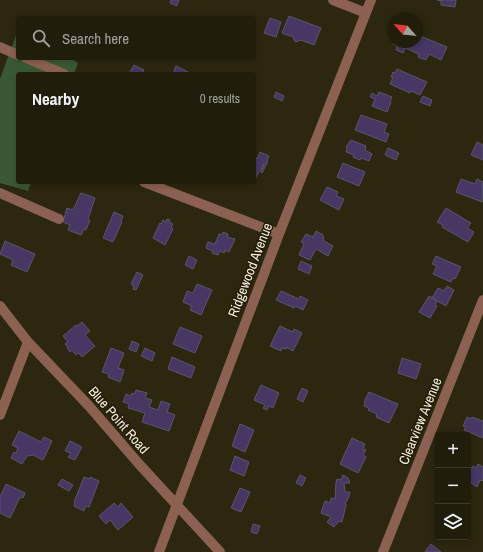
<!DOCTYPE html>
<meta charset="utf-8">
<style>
:root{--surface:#211d0b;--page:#2d2a19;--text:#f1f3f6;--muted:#a2a29d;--line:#3e3b2c}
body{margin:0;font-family:"Archivo Narrow",sans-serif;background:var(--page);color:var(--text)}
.controls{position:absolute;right:12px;bottom:12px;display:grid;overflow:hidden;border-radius:4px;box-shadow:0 2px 6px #0003}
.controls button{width:36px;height:36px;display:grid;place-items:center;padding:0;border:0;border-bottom:1px solid var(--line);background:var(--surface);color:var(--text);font:20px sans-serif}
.compass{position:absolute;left:387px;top:12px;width:36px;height:36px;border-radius:50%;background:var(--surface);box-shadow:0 2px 6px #0003;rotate:297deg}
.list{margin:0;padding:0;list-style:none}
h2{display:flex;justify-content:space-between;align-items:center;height:52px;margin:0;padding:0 16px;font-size:17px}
h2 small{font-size:13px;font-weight:400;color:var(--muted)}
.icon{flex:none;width:22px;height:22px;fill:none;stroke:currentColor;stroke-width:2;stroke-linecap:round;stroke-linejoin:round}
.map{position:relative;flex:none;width:483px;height:552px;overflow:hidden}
.search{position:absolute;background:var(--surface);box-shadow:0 2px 6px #0003;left:16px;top:16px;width:240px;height:44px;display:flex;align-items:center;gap:10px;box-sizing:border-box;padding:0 14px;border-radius:4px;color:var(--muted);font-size:15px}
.panel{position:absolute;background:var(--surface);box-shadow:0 2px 6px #0003;left:16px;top:72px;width:240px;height:112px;border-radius:4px}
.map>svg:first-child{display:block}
.green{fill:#395935}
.building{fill:#463765;stroke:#5b556c}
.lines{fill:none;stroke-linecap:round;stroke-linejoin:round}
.minor{stroke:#8d6151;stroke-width:10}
.labels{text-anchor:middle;stroke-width:3;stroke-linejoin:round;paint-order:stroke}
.street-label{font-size:14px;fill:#f1eee0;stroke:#221d06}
</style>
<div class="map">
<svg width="483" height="552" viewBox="0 0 483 552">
<rect width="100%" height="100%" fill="#2c270f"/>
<path class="green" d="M 16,35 L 18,35 L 18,58 L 70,58 L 78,63 L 74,74 L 18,74 L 18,182 L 31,182 L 28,191 L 0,183 L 0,79 Z"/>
<path class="building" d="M 171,0 L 179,0 L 177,6 L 170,3 Z
M 437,0 L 456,0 L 455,7 L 441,5 L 441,1 Z
M 289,16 L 321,28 L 314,45 L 301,40 L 295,42 L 293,37 L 282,33 Z
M 270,18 L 281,22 L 276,37 L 264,33 Z
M 417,32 L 419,33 L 418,35 L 447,47 L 441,60 L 429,54 L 426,60 L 418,57 L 419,54 L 405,48 L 403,53 L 396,50 L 397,46 L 393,44 L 394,42 L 417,42 Z
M 134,65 L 144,70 L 142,74 L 129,74 Z
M 176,66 L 190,73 L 190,74 L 173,74 Z
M 397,69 L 427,82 L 420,95 L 411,91 L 410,93 L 390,84 L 393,77 L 391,77 L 393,72 L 395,73 Z
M 276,92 L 284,96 L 282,101 L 274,97 Z
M 379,92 L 392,97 L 390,102 L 391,102 L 387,112 L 372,106 L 375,99 L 370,97 L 372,93 L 377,96 Z
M 423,96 L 432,100 L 430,106 L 420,102 Z
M 361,115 L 387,124 L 384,132 L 389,134 L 386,142 L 355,130 Z
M 351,140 L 366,146 L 365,150 L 372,154 L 369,161 L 361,158 L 360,160 L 353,157 L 354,155 L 346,152 L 347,148 L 346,147 Z
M 477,142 L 483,145 L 483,160 L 471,155 Z
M 388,148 L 399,153 L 396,160 L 385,155 Z
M 260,152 L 269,156 L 267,161 L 268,161 L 262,173 L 261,172 L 264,164 L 254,180 L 254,158 L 257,159 Z
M 343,163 L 365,172 L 359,186 L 337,177 Z
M 461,179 L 475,184 L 477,179 L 483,182 L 482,202 L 456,192 Z
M 327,187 L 338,192 L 336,196 L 344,199 L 339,210 L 320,200 Z
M 81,193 L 95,198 L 88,219 L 90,220 L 86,230 L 84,229 L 81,235 L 68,230 L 70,225 L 63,222 L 67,208 L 73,210 Z
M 446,208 L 471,223 L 467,228 L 474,232 L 468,242 L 442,227 L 443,225 L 437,222 Z
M 114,212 L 123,216 L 121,221 L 122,222 L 113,242 L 103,238 Z
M 167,219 L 170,220 L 169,222 L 173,224 L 171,228 L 173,229 L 165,245 L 153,238 L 160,223 L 161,224 L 163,220 L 166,222 Z
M 316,231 L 323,235 L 324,241 L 333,246 L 328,256 L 316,249 L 310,260 L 299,255 L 304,244 L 301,242 L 306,234 L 313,237 Z
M 223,232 L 228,234 L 227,237 L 235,239 L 229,252 L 225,250 L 224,253 L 220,251 L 218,255 L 212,253 L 213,251 L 206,248 L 208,242 L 215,244 L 219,234 L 222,235 Z
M 5,241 L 35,254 L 27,272 L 11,265 L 13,260 L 0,254 Z
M 189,256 L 197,260 L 193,269 L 185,265 Z
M 436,256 L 461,267 L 455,279 L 453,278 L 451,282 L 433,274 L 437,266 L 432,264 Z
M 301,261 L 312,266 L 309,274 L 298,269 Z
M 137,272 L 143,275 L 136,290 L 133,289 L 134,286 L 131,284 Z
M 197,284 L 212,290 L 201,315 L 190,310 L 192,306 L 183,302 L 187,291 L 193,293 Z
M 447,286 L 454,290 L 446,306 L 432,298 L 438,288 L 444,291 Z
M 281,291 L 299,299 L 300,296 L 308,300 L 303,310 L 295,306 L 294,308 L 276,300 Z
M 429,296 L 437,301 L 435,305 L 437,306 L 430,318 L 419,312 Z
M 82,322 L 90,331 L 85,335 L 95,346 L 82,357 L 79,353 L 76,355 L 72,350 L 70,352 L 67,348 L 68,347 L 65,344 L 68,342 L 63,336 L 76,325 L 77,326 Z
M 280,326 L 293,332 L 294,329 L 302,333 L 293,351 L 286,347 L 286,349 L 282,348 L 281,351 L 270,346 Z
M 180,327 L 202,336 L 195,353 L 173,344 Z
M 132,341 L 139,344 L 136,352 L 129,349 Z
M 111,348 L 124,353 L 118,368 L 124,370 L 120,382 L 108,377 L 109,374 L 102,372 Z
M 145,348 L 155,353 L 152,361 L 141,356 Z
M 172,357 L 195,367 L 191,378 L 168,369 Z
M 402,358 L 421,364 L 416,379 L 398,373 Z
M 261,385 L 279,393 L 273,408 L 269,406 L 267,410 L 263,408 L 265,405 L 254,400 Z
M 302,388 L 308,391 L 303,402 L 297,399 Z
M 136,390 L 147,393 L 145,398 L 152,400 L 149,407 L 158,410 L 161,401 L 170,404 L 167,412 L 175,415 L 169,431 L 142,422 L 145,413 L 128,408 L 129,404 L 123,402 L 126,394 L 131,396 L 132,393 L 135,394 Z
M 369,392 L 398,404 L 389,423 L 376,417 L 377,414 L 368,410 L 369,408 L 364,406 L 365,400 Z
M 467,417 L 471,419 L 472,417 L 483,421 L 483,438 L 464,430 L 466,427 L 463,426 Z
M 240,424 L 254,430 L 245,452 L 232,446 Z
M 19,431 L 41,442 L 44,437 L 52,441 L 43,460 L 33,455 L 27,456 L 22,464 L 11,458 L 14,452 L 16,453 L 18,448 L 12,445 Z
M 352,438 L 365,444 L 363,449 L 366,450 L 363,455 L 366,457 L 358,473 L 340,464 Z
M 70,441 L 82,447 L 75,460 L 68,457 L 71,453 L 65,451 Z
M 235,456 L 249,462 L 244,476 L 230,470 Z
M 478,464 L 483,467 L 483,480 L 482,481 L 480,480 L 477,487 L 468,481 L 468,469 L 470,470 L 473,466 L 476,468 Z
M 300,475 L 306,478 L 302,486 L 296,483 Z
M 343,475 L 348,478 L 350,483 L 344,483 L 345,492 L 350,492 L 348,499 L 345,503 L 346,505 L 342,522 L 339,521 L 334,527 L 327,522 L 331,517 L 321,513 L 325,501 L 330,503 L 331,498 L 335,499 L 336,482 L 337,479 L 341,480 Z
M 84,477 L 90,479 L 90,477 L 99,481 L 89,507 L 86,506 L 84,511 L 74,506 L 75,503 L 74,502 Z
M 62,479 L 73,485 L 69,491 L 58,485 Z
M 6,484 L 25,493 L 23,498 L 20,497 L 10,518 L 0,513 L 0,497 Z
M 240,488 L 250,492 L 241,512 L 231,508 Z
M 114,503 L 118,507 L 121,503 L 133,517 L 118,530 L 110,520 L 106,524 L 99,516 Z
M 253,524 L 260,526 L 257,534 L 251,532 Z
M 431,544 L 441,552 L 425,552 Z"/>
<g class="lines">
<path class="minor" d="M 333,0 L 366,13
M 0,47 L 18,55
M 26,58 L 64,74
M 144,182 L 279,234
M 0,193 L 59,219
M 0,306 L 28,342 L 89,406 L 139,464 L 220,552
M 0,415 L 28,342
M 159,552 L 279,234 L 371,0
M 383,552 L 483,300"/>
</g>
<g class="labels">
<g class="street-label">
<text transform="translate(250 270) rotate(-69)" y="5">Ridgewood Avenue</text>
<text transform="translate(119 420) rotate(49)" y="5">Blue Point Road</text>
<text transform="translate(420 421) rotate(-68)" y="5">Clearview Avenue</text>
</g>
</g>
</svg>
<div class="controls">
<button>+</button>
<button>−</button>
<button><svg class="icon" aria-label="layers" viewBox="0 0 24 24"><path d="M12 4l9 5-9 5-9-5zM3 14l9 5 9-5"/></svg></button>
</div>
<svg class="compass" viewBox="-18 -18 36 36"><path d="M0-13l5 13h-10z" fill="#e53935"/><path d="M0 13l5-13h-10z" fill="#a2a29d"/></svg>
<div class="search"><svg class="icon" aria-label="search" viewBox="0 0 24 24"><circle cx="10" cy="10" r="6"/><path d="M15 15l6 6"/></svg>Search here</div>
<section class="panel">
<h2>Nearby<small>0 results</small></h2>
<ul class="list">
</ul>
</section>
</div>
